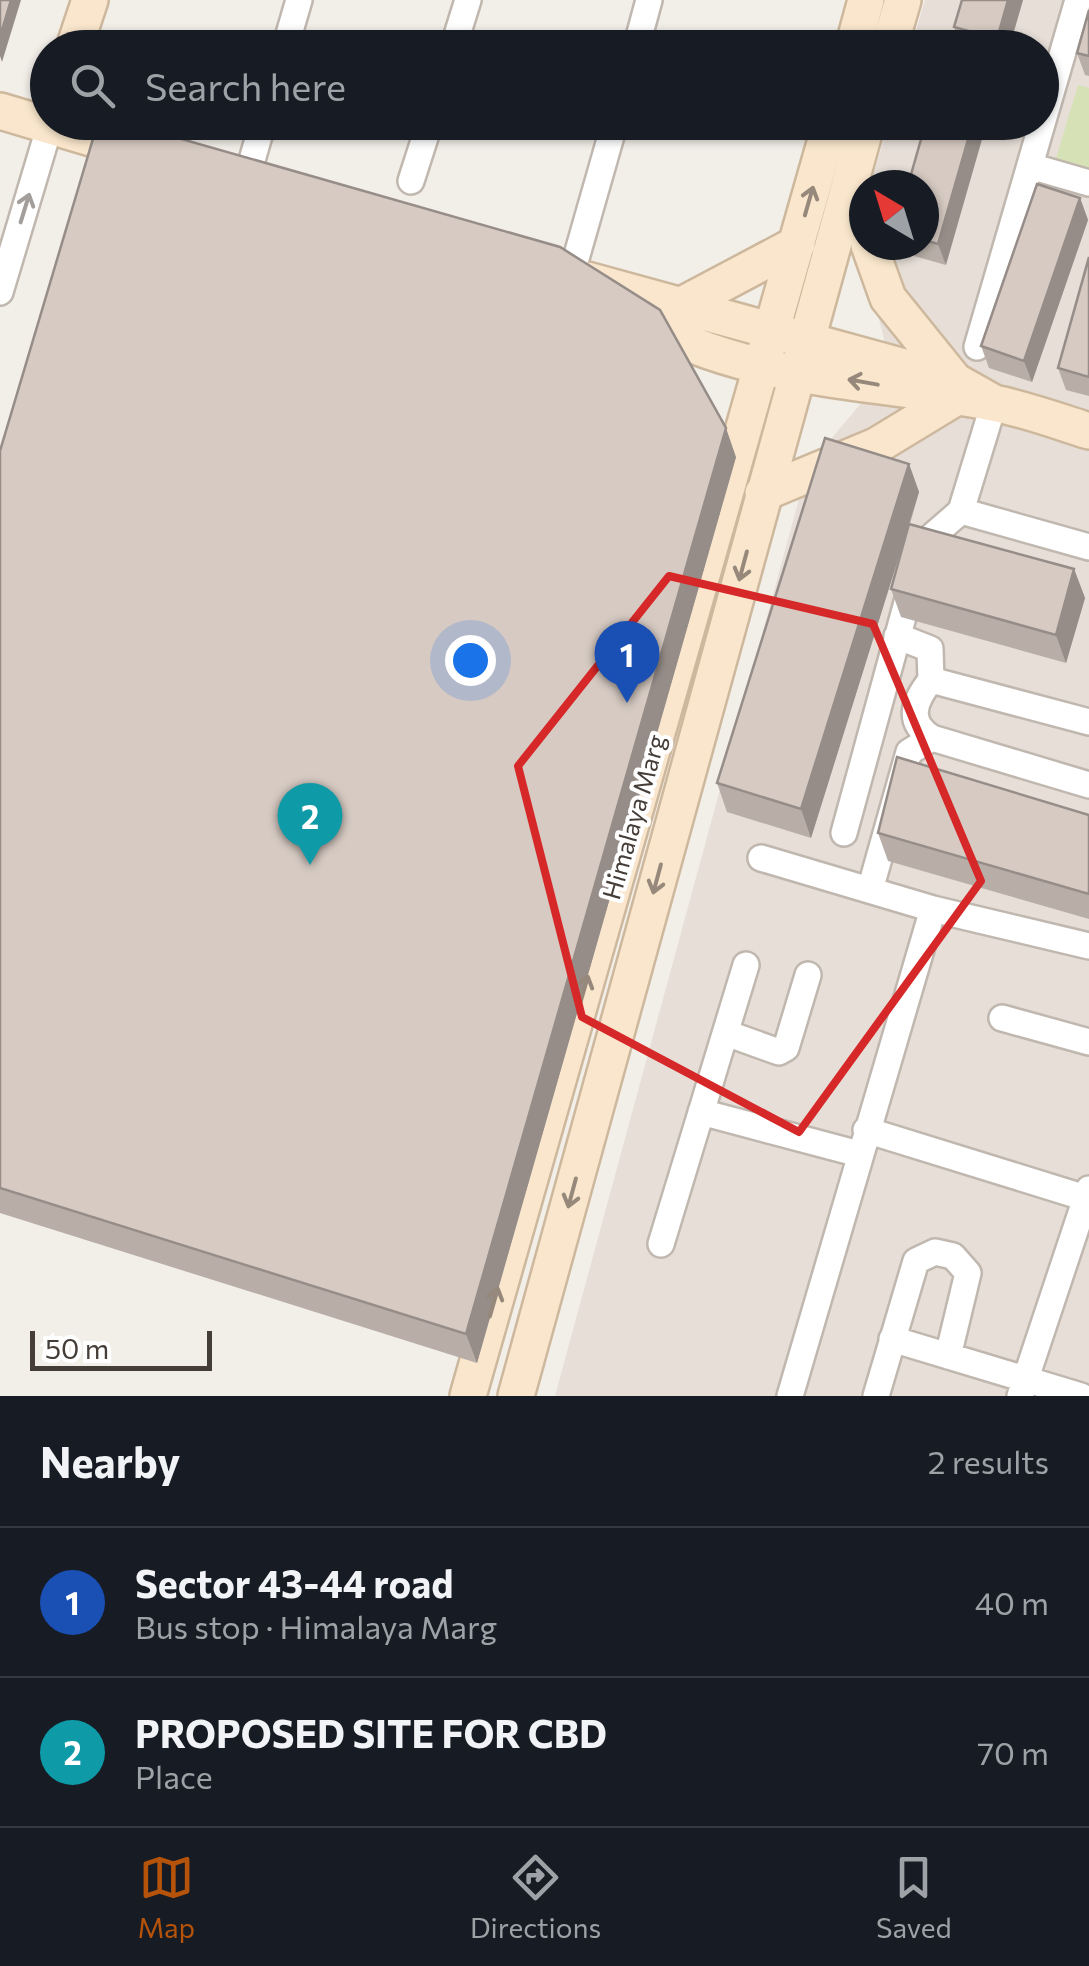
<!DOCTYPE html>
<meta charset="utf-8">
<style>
:root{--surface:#171b24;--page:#242831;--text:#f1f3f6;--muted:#9ea1a6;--line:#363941;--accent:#b45309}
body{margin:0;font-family:Commissioner,sans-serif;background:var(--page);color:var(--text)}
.compass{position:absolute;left:849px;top:170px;width:90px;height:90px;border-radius:50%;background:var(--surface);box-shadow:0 2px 8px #0004;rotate:322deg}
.scale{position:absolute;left:30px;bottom:25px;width:182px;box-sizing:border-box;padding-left:10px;border:5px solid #453d38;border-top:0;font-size:28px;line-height:35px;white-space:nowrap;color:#453d38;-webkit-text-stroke:8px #fff;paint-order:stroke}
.you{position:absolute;left:470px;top:660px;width:35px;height:35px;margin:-25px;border:8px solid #fff;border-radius:50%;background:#1a73e8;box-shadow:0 0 0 15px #1a73e833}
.badge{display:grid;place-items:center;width:65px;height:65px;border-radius:50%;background:var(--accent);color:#fff;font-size:32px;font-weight:700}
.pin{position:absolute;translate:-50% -82px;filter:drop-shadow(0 2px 5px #0008)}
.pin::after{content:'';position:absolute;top:52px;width:35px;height:30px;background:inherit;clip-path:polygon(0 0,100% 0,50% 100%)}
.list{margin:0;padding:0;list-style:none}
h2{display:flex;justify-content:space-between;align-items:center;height:130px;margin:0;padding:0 40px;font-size:42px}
h2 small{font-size:32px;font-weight:400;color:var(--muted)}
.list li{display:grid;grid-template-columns:65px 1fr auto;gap:30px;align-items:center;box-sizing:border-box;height:150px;padding:0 40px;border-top:2px solid var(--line)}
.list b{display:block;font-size:38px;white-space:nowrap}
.list p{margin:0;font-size:32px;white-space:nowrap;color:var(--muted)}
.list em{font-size:32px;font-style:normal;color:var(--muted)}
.icon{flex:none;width:55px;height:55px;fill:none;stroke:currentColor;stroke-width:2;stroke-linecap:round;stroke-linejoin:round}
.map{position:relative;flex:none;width:1089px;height:1396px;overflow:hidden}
.search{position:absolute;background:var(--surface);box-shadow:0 2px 8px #0004;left:30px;right:30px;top:30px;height:110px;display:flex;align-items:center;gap:25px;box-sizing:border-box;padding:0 35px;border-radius:55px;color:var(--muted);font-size:38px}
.sheet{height:430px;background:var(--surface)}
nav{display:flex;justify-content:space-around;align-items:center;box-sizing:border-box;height:140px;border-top:2px solid var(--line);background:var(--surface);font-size:28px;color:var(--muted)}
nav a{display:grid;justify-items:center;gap:5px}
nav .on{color:var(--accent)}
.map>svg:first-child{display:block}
.residential{fill:#e6ded7}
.green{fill:#d6e2b6}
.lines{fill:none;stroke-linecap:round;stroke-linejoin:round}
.street-casing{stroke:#c0b7af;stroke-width:30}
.secondary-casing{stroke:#cdb89d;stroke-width:40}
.street{stroke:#fff;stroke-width:25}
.secondary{stroke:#f9e6cc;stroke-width:35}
.wall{fill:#b8aea7}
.shaded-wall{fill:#968d88}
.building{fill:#d6cac2;stroke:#968d88;stroke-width:2.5}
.oneway{stroke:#96897b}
.oneway2{stroke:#a29e9c}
.marked{fill:none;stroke:#d62828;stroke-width:8;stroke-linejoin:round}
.labels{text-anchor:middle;stroke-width:8;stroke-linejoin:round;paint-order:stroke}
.street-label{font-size:25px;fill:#453d38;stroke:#fff}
</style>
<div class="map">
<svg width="1089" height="1396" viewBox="0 0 1089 1396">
<rect width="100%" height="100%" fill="#f2eee8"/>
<path class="residential" d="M 925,0 L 1089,0 L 1089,1396 L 555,1396 L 808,466 L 891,368 L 857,228 L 864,206 L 864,245 L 924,245 L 924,185 L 870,185 L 889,123 L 1042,122 L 1042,48 L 911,47 Z"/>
<path class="green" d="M 1078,85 L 1089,88 L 1089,172 L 1055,162 Z"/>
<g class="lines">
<g class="street-casing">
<path id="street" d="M 285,48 L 299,0
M 453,48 L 468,0
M 636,48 L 649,0
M 1030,166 L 1089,183
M 246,181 L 263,122
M 411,181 L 430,122
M 571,276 L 615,122
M 0,292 L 50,125
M 977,347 L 1078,0
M 994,403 L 961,511 L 1089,547
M 897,636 L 930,649 L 931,680
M 932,738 L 1089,785
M 844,833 L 918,562 L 930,538 L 961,511
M 761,858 L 933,909 L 1089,946
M 870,890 L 909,752 L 932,738 C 906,722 914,701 931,680 L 1089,722
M 1002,1018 L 1089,1042
M 726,1033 L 779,1052 L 786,1048 L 808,975
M 701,1112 L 859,1154
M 866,1130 L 1089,1199
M 661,1244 L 746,965
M 892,1339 L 1081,1396
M 790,1396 L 933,909
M 876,1396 L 916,1261 L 935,1252 L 953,1256 L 968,1273 L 948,1356
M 1020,1396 L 1089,1189"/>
</g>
<g class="secondary-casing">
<path id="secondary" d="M 74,48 L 90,0
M 853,48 L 866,0
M 889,48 L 903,0
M 0,111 L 138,152
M 869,245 L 888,298 L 955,381
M 587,280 L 955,381 L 994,403
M 682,305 L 797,244
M 635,316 C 739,382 875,380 993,403 C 1025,409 1057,421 1089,431
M 763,493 L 876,446 L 955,398
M 468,1396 L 831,122
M 516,1396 L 867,122"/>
</g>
<use href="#street" class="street"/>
<use href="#secondary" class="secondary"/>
</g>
<path class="wall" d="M 962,0 L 1023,0 L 1009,48 L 961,48 L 954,27 Z
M 1089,10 L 1089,76 L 1085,75 L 1077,53 Z
M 926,122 L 946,265 L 903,253 L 900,245 L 924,245 Z
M 1080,198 L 1088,220 L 1032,382 L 989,368 L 981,346 Z
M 1089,257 L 1089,396 L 1066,390 L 1058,368 Z
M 0,451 L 736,457 L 477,1363 L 0,1213 Z
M 909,464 L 919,492 L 910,524 L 1074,569 L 1085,598 L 1066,663 L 901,617 L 891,589 L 905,537 L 811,838 L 727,812 L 717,783 Z
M 1089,815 L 1089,919 L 888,861 L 878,833 Z"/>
<path class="shaded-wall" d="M 11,0 L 21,0 L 2,62 L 0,56 L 0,37 Z
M 1008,0 L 1023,0 L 1009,48 L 1000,48 L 997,39 Z
M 973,122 L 987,122 L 946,265 L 938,244 Z
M 1080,198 L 1088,220 L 1032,382 L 1024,361 Z
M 726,428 L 736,457 L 477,1363 L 466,1334 Z
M 909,464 L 919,492 L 811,838 L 801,809 Z
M 1074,569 L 1085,598 L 1066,663 L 1056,635 Z"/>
<path class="building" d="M 0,0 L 11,0 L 0,37 Z
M 962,0 L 1008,0 L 997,39 L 954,27 Z
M 1089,10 L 1089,56 L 1077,53 Z
M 98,122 L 122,122 L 560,247 L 660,310 L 726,428 L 466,1334 L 0,1188 L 0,451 Z
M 926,122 L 973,122 L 938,244 L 924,240 L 924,185 L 908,185 Z
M 1037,184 L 1080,198 L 1024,361 L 981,346 Z
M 1089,257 L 1089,377 L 1058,368 Z
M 825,438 L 909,464 L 801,809 L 717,783 Z
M 909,524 L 1074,569 L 1056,635 L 891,589 Z
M 897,757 L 1089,815 L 1089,894 L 878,833 Z"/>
<defs><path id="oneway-shaft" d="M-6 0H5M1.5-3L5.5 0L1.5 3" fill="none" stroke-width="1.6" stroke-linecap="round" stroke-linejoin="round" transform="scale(2.5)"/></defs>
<g class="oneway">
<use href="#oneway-shaft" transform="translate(809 201) rotate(-74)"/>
<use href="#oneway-shaft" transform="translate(863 382) rotate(-170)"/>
<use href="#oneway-shaft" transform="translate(743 566) rotate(105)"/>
<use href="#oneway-shaft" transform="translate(657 879) rotate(105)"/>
<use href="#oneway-shaft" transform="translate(584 990) rotate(-74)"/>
<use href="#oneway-shaft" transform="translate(572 1193) rotate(105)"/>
<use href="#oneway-shaft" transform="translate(494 1302) rotate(-74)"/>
</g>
<use class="oneway2" href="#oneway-shaft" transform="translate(25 208) rotate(-73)"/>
<path class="marked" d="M 669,576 L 873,624 L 981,881 L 799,1132 L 582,1017 L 518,766 Z"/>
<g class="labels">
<g class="street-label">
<text transform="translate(634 817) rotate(-74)" y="9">Himalaya Marg</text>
</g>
</g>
</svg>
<svg class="compass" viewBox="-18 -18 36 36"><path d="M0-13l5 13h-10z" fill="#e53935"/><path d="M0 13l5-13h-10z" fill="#9ea1a6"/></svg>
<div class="scale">50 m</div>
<div class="you"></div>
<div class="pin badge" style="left:627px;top:703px;background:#1a4fb4">1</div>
<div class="pin badge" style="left:310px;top:865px;background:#0f9aa8">2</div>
<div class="search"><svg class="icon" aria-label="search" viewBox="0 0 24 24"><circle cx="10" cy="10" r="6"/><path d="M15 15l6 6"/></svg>Search here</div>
</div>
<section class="sheet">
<h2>Nearby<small>2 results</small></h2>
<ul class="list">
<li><span class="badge" style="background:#1a4fb4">1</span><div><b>Sector 43-44 road</b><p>Bus stop · Himalaya Marg</p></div><em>40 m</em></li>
<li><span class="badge" style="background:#0f9aa8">2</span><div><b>PROPOSED SITE FOR CBD</b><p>Place</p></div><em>70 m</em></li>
</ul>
</section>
<nav>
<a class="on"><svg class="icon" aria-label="map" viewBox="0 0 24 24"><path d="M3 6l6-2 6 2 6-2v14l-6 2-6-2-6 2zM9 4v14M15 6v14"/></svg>Map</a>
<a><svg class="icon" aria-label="directions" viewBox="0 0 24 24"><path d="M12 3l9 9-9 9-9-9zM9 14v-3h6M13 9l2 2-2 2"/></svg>Directions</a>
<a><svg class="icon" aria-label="saved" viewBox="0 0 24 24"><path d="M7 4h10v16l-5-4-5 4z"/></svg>Saved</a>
</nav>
